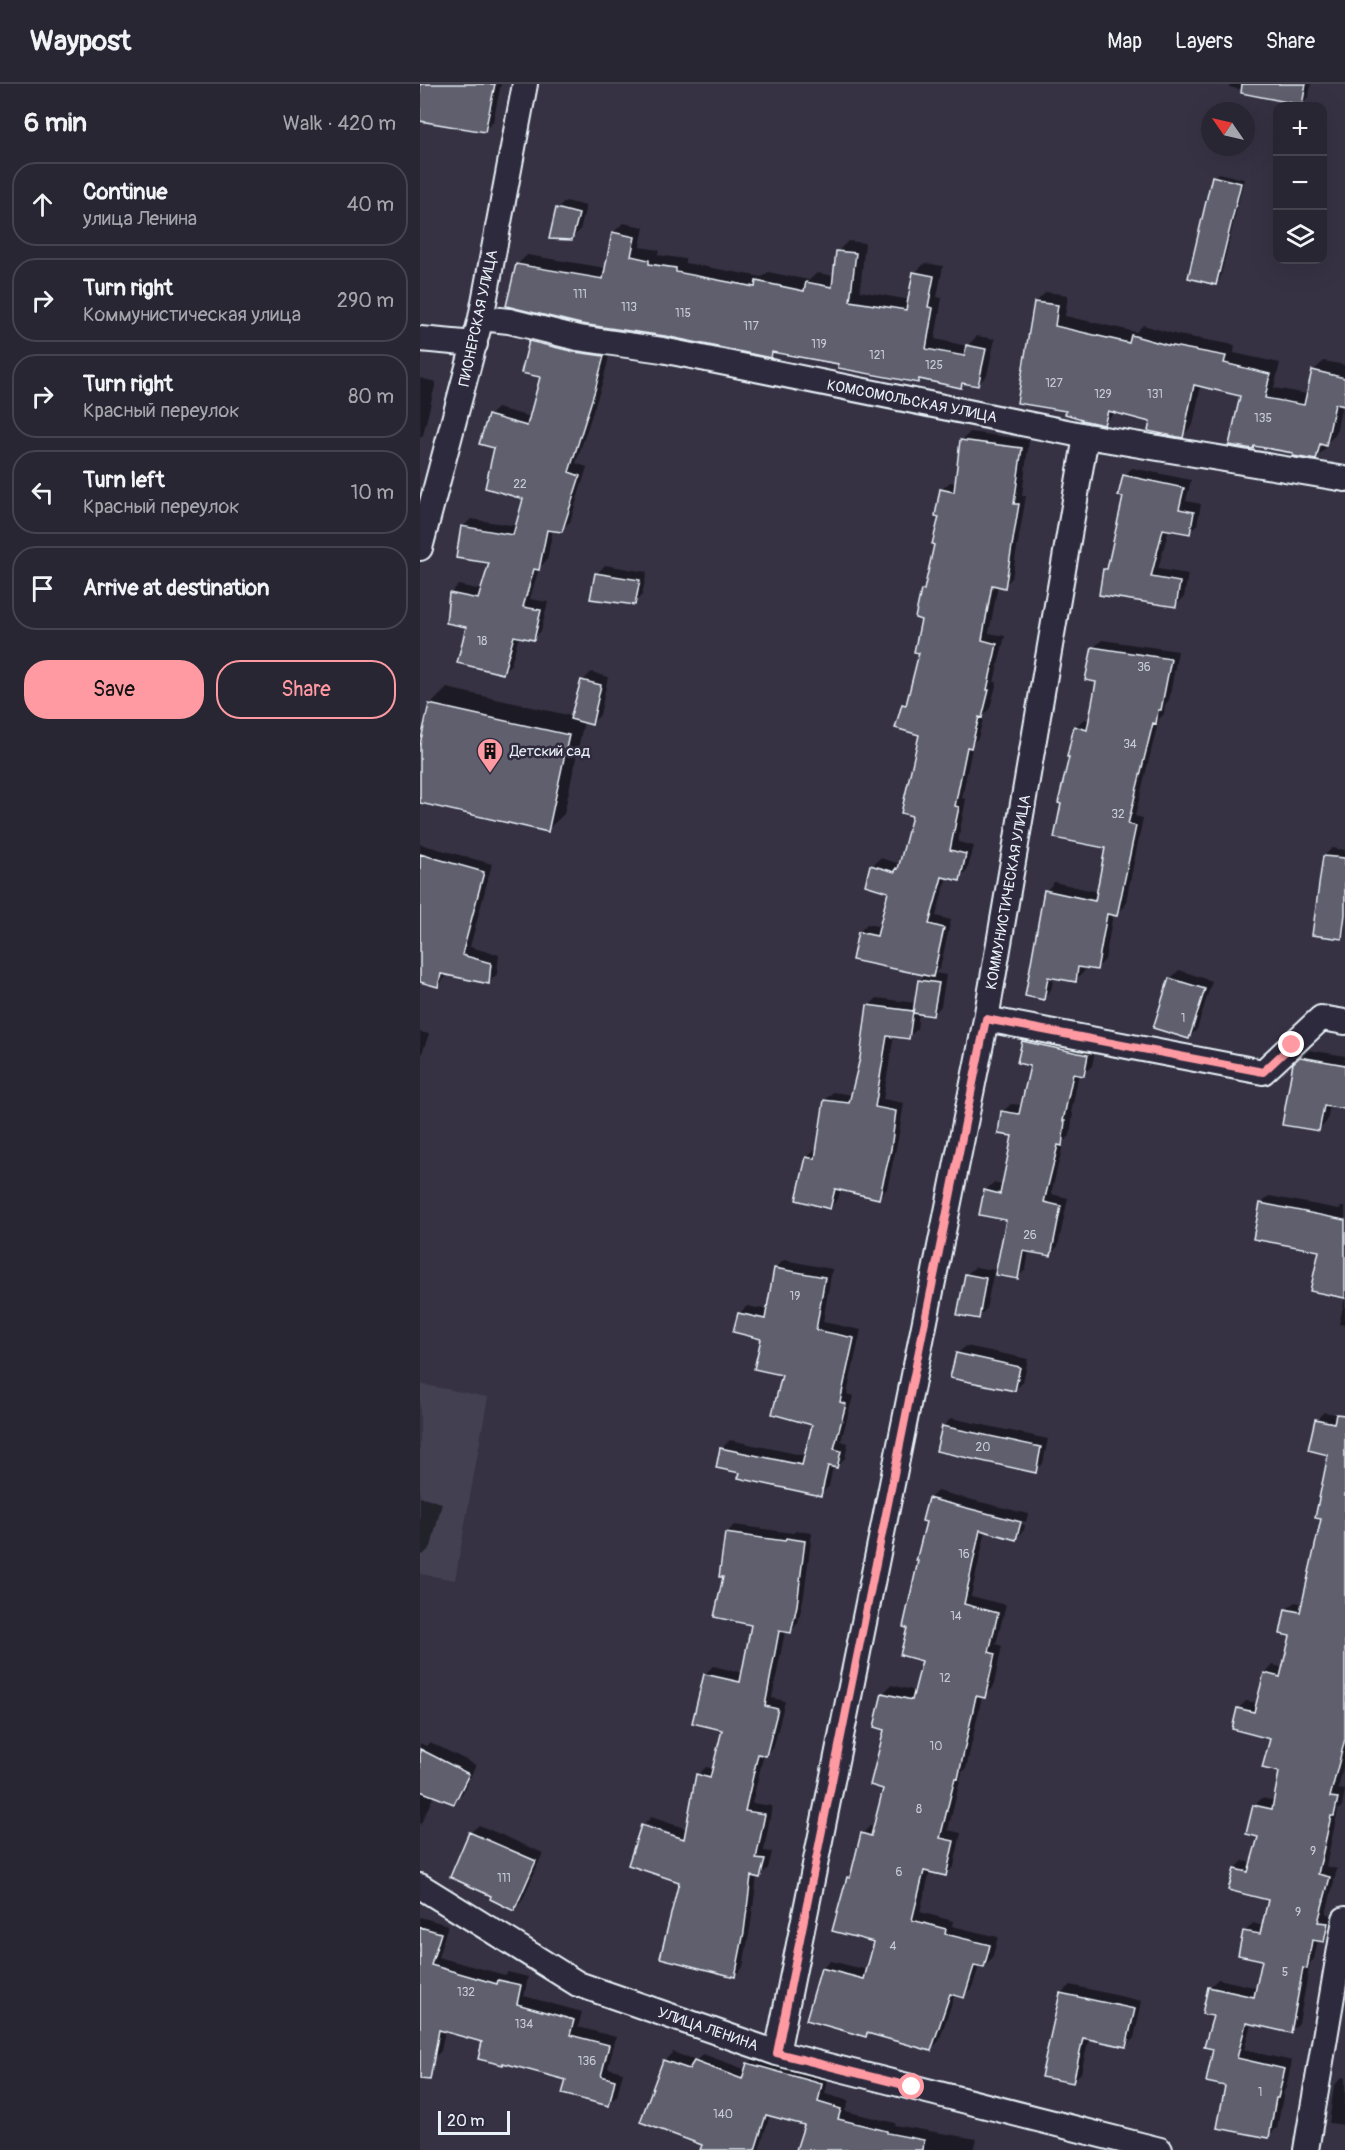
<!DOCTYPE html>
<meta charset="utf-8">
<style>
:root{--surface:#282633;--page:#34323f;--text:#f1f3f6;--muted:#a5a5ac;--line:#44434e;--accent:#ff9aa2}
body{margin:0;font-family:Pangolin,sans-serif;background:var(--page);color:var(--text)}
.controls{position:absolute;right:18px;top:18px;display:grid;overflow:hidden;border-radius:12px;box-shadow:0 6px 24px #0002}
.controls button{width:54px;height:54px;display:grid;place-items:center;padding:0;border:0;border-bottom:2px solid var(--line);background:var(--surface);color:var(--text);font:30px sans-serif}
.compass{position:absolute;left:781px;top:18px;width:54px;height:54px;border-radius:50%;background:var(--surface);box-shadow:0 6px 24px #0002;rotate:304deg}
.scale{position:absolute;left:18px;bottom:15px;width:72px;box-sizing:border-box;padding-left:6px;border:3px solid #e8f1f8;border-top:0;font-size:16px;line-height:21px;white-space:nowrap;color:#e8f1f8;-webkit-text-stroke:4px #2f2a3d;paint-order:stroke}
.stop{position:absolute;width:18px;height:18px;margin:-14px;border:4px solid #ff9aa2;border-radius:50%;background:#fff}
.stop.end{background:#ff9aa2;border-color:#fff;box-shadow:0 2px 6px #0008}
.list{margin:0;padding:0;list-style:none}
h2{display:flex;justify-content:space-between;align-items:center;height:78px;margin:0;padding:0 24px;font-size:26px}
h2 small{font-size:20px;font-weight:400;color:var(--muted)}
.list li{display:grid;grid-template-columns:39px 1fr auto;gap:18px;align-items:center;box-sizing:border-box;height:84px;margin:0 12px 12px;padding:0 12px;border:2px solid var(--line);border-radius:24px}
.list b{display:block;font-size:22px;white-space:nowrap}
.list p{margin:0;font-size:20px;white-space:nowrap;color:var(--muted)}
.list em{font-size:20px;font-style:normal;color:var(--muted)}
.actions{display:flex;gap:12px;padding:18px 24px}
.actions a{flex:1;padding:14px 0;border:2px solid var(--accent);border-radius:24px;text-align:center;font-size:21px;color:var(--accent)}
.actions .main{background:var(--accent);color:#111}
.icon{flex:none;width:33px;height:33px;fill:none;stroke:currentColor;stroke-width:2;stroke-linecap:round;stroke-linejoin:round}
.map{position:relative;flex:none;width:925px;height:2066px;overflow:hidden}
header{display:flex;align-items:center;gap:36px;box-sizing:border-box;height:84px;padding:0 30px;background:var(--surface);border-bottom:2px solid var(--line)}
header strong{font-size:28px}
nav{display:flex;gap:33px;margin-inline-start:auto;font-size:21px}
main{display:flex}
aside{flex:1;background:var(--surface)}
.map>svg:first-child{display:block}
.built{fill:#433f51}
.shadow{fill:#0007;fill-rule:evenodd}
.building{fill:#605e6e;stroke:#e8f1f8;stroke-width:1.5}
.lines{fill:none;stroke-linecap:round;stroke-linejoin:round}
.minor-casing{stroke:#e8f1f8;stroke-width:28}
.minor{stroke:#2f2a3d;stroke-width:24}
.route{stroke:#ff9aa2;stroke-width:8}
.labels{text-anchor:middle;stroke-width:5;stroke-linejoin:round;paint-order:stroke}
.number-label{font-size:12px;fill:#c6ccd6}
.street-label{font-size:15px;fill:#e8f1f8;stroke:#2f2a3d}
.poi-label{font-size:15px;fill:#e8f1f8;stroke:#2f2a3d;text-anchor:start}
</style>
<header>
<strong>Waypost</strong>
<nav><a>Map</a><a>Layers</a><a>Share</a></nav>
</header>
<main>
<aside>
<h2>6 min<small>Walk · 420 m</small></h2>
<ul class="list">
<li><svg class="icon" aria-label="ahead" viewBox="0 0 24 24"><path d="M12 20V5M6 11l6-6 6 6"/></svg><div><b>Continue</b><p>улица Ленина</p></div><em>40 m</em></li>
<li><svg class="icon" aria-label="right" viewBox="0 0 24 24"><path d="M7 20v-9h11M14 6l5 5-5 5"/></svg><div><b>Turn right</b><p>Коммунистическая улица</p></div><em>290 m</em></li>
<li><svg class="icon" aria-label="right" viewBox="0 0 24 24"><path d="M7 20v-9h11M14 6l5 5-5 5"/></svg><div><b>Turn right</b><p>Красный переулок</p></div><em>80 m</em></li>
<li><svg class="icon" aria-label="left" viewBox="0 0 24 24"><path d="M17 20v-9H6M10 6l-5 5 5 5"/></svg><div><b>Turn left</b><p>Красный переулок</p></div><em>10 m</em></li>
<li><svg class="icon" aria-label="arrive" viewBox="0 0 24 24"><path d="M6 21V4h12l-3 4 3 4H6"/></svg><div><b>Arrive at destination</b></div></li>
</ul>
<div class="actions"><a class="main">Save</a><a>Share</a></div>
</aside>
<div class="map">
<svg width="925" height="2066" viewBox="0 0 925 2066">
<rect width="100%" height="100%" fill="#363244"/>
<filter id="ink" filterUnits="userSpaceOnUse"><feTurbulence type="fractalNoise" baseFrequency=".0167" numOctaves="2"/><feDisplacementMap in="SourceGraphic" scale="12" xChannelSelector="R" yChannelSelector="G"/><feConvolveMatrix kernelMatrix="1 2 1 2 8 2 1 2 1" color-interpolation-filters="sRGB"/></filter>
<g filter="url(#ink)">
<path class="built" d="M 0,1300 L 68,1313 L 35,1496 L 0,1490 Z"/>
<path class="shadow" d="M 0,0 L 81,0 L 73,38 L 65,46 L 0,36 Z
M 810,0 L 891,0 L 889,12 L 881,20 L 809,3 Z
M 798,89 L 824,95 L 800,195 L 796,199 L 794,93 Z
M 146,117 L 166,122 L 160,146 L 152,154 L 137,125 Z
M 203,139 L 224,143 L 220,163 L 239,166 L 238,171 L 265,175 L 265,179 L 342,193 L 348,188 L 389,196 L 397,189 L 415,192 L 418,167 L 428,157 L 445,159 L 440,207 L 490,216 L 495,189 L 505,179 L 523,182 L 517,213 L 522,214 L 515,255 L 547,262 L 557,252 L 575,255 L 567,291 L 557,301 L 545,298 L 541,302 L 502,294 L 498,298 L 420,279 L 355,267 L 351,272 L 97,181 L 107,171 L 186,184 L 193,149 Z
M 626,208 L 648,211 L 645,232 L 716,248 L 723,241 L 758,251 L 815,261 L 814,269 L 860,279 L 854,304 L 888,310 L 893,287 L 904,277 L 925,281 L 925,320 L 922,320 L 916,350 L 908,358 L 906,364 L 896,374 L 875,368 L 836,361 L 833,364 L 822,311 L 781,301 L 773,341 L 762,352 L 732,337 L 695,328 L 684,339 L 647,326 L 616,218 Z
M 118,249 L 191,264 L 183,297 L 156,379 L 167,383 L 150,438 L 141,446 L 133,445 L 127,476 L 119,484 L 110,515 L 128,518 L 121,547 L 113,555 L 99,552 L 91,580 L 83,588 L 48,542 L 30,510 L 38,501 L 62,506 L 71,478 L 43,443 L 51,435 L 97,442 L 105,414 L 76,362 L 69,332 L 77,324 L 111,333 L 122,292 L 110,257 Z
M 0,294 L 16,298 L 3,351 L 0,354 Z
M 550,348 L 609,356 L 602,412 L 606,412 L 592,494 L 584,502 L 578,501 L 569,549 L 585,552 L 574,598 L 577,598 L 570,624 L 565,629 L 558,654 L 553,659 L 542,714 L 546,715 L 538,758 L 554,762 L 547,787 L 539,795 L 527,792 L 516,832 L 531,836 L 520,884 L 515,889 L 526,891 L 521,922 L 513,931 L 499,928 L 497,945 L 489,953 L 474,952 L 463,1015 L 484,1019 L 478,1055 L 467,1105 L 458,1113 L 421,1104 L 418,1115 L 410,1123 L 387,1074 L 395,1065 L 398,1066 L 405,1016 L 413,1008 L 433,1011 L 441,974 L 449,922 L 457,914 L 496,919 L 500,896 L 506,890 L 439,848 L 447,840 L 461,843 L 470,807 L 452,782 L 460,774 L 481,780 L 494,730 L 501,650 L 483,620 L 489,615 L 500,568 L 502,506 L 507,501 L 520,432 L 521,406 L 530,398 L 536,399 L 542,356 Z
M 712,384 L 771,396 L 766,417 L 781,420 L 777,441 L 769,449 L 749,445 L 738,485 L 768,490 L 764,513 L 755,522 L 684,485 L 689,481 L 705,412 L 704,392 Z
M 185,481 L 227,488 L 222,511 L 214,519 L 177,490 Z
M 682,556 L 758,567 L 749,616 L 745,621 L 744,630 L 739,635 L 715,732 L 723,734 L 705,822 L 697,831 L 693,830 L 685,876 L 677,884 L 665,882 L 664,888 L 655,896 L 634,892 L 631,906 L 623,914 L 626,807 L 634,798 L 678,808 L 687,763 L 655,643 L 664,635 L 671,637 L 678,596 L 673,564 Z
M 171,588 L 188,593 L 180,631 L 172,639 L 164,637 L 144,730 L 127,746 L 0,718 L 0,667 L 10,621 L 27,604 L 152,632 L 163,597 Z
M 0,760 L 72,780 L 50,863 L 79,871 L 77,890 L 69,898 L 27,889 L 26,893 L 18,901 L 0,896 Z
M 912,764 L 925,766 L 925,850 L 921,854 L 904,772 Z
M 759,886 L 792,897 L 777,945 L 769,954 L 750,895 Z
M 0,948 L 9,950 L 0,975 Z
M 611,949 L 676,963 L 672,982 L 663,990 L 659,989 L 651,1029 L 653,1029 L 650,1052 L 644,1057 L 631,1110 L 648,1114 L 638,1162 L 630,1171 L 609,1167 L 606,1185 L 597,1194 L 588,1135 L 565,1107 L 573,1099 L 583,1101 L 594,1051 L 582,1028 L 591,1020 L 603,1021 L 611,981 L 603,957 Z
M 889,966 L 925,972 L 925,1023 L 910,1021 L 907,1037 L 899,1046 L 875,980 Z
M 849,1112 L 919,1125 L 921,1123 L 925,1123 L 925,1212 L 901,1166 L 841,1120 Z
M 364,1176 L 412,1185 L 403,1238 L 441,1246 L 427,1310 L 433,1312 L 421,1357 L 428,1359 L 425,1374 L 417,1383 L 413,1382 L 409,1402 L 401,1410 L 298,1383 L 302,1364 L 310,1356 L 386,1372 L 394,1340 L 343,1253 L 319,1230 L 327,1222 L 348,1226 L 355,1184 Z
M 555,1183 L 574,1186 L 566,1225 L 558,1233 L 546,1191 Z
M 925,1214 L 925,1241 L 919,1240 Z
M 546,1262 L 608,1275 L 603,1298 L 595,1306 L 537,1270 Z
M 904,1328 L 925,1332 L 925,1674 L 918,1705 L 925,1706 L 922,1722 L 918,1726 L 906,1782 L 917,1785 L 906,1830 L 915,1831 L 911,1848 L 903,1856 L 898,1856 L 894,1875 L 890,1879 L 879,1939 L 871,1947 L 831,1939 L 824,1966 L 872,1977 L 866,2004 L 864,2007 L 857,2044 L 848,2052 L 807,2001 L 795,1964 L 795,1931 L 789,1904 L 798,1895 L 838,1904 L 844,1875 L 825,1848 L 833,1839 L 843,1842 L 850,1815 L 815,1785 L 823,1777 L 832,1779 L 840,1751 L 834,1722 L 842,1714 L 855,1717 L 860,1687 L 852,1653 L 818,1625 L 826,1617 L 838,1619 L 845,1590 L 853,1581 L 864,1584 L 872,1551 L 866,1526 L 875,1518 L 883,1520 L 903,1434 L 910,1369 L 896,1336 Z
M 531,1334 L 628,1355 L 623,1379 L 615,1387 L 523,1343 Z
M 517,1407 L 608,1430 L 606,1438 L 512,1414 L 512,1417 L 605,1441 L 604,1446 L 596,1454 L 566,1446 L 551,1512 L 586,1521 L 576,1560 L 582,1562 L 573,1604 L 564,1612 L 562,1612 L 546,1685 L 542,1688 L 528,1746 L 541,1749 L 534,1782 L 526,1791 L 510,1787 L 500,1828 L 533,1837 L 532,1842 L 578,1853 L 572,1875 L 564,1883 L 559,1882 L 552,1904 L 543,1912 L 535,1910 L 519,1957 L 511,1965 L 449,1948 L 446,1952 L 402,1885 L 410,1877 L 448,1886 L 456,1857 L 429,1794 L 433,1790 L 442,1750 L 450,1742 L 455,1743 L 465,1704 L 466,1644 L 463,1610 L 471,1601 L 496,1607 L 504,1575 L 489,1543 L 507,1437 L 509,1415 Z
M 0,1413 L 22,1419 L 11,1463 L 3,1471 L 0,1470 Z
M 314,1441 L 373,1449 L 376,1447 L 392,1449 L 384,1511 L 378,1539 L 370,1548 L 365,1547 L 352,1614 L 365,1617 L 354,1662 L 346,1671 L 344,1670 L 332,1719 L 352,1722 L 344,1767 L 352,1768 L 348,1784 L 340,1792 L 337,1792 L 331,1839 L 323,1883 L 315,1892 L 261,1797 L 210,1780 L 223,1742 L 231,1733 L 267,1745 L 278,1691 L 286,1683 L 294,1685 L 303,1645 L 285,1590 L 293,1582 L 323,1589 L 333,1540 L 305,1492 L 306,1450 ZM 225,1740 L 271,1756 L 271,1758 L 225,1744 Z
M 10,1658 L 56,1681 L 42,1710 L 34,1718 L 14,1711 L 0,1742 L 0,1659 L 6,1662 Z
M 59,1741 L 123,1769 L 102,1817 L 94,1826 L 73,1811 L 50,1749 Z
M 0,1833 L 28,1841 L 18,1873 L 85,1891 L 88,1888 L 108,1893 L 104,1912 L 162,1928 L 158,1943 L 196,1953 L 188,1984 L 203,1988 L 197,2012 L 188,2020 L 148,1995 L 64,1957 L 25,1946 L 21,1967 L 13,1975 L 0,1973 Z
M 650,1901 L 722,1917 L 714,1954 L 706,1962 L 669,1954 L 661,1989 L 652,1998 L 641,1909 Z
M 253,1968 L 276,1977 L 283,1970 L 327,1986 L 328,1980 L 337,1972 L 409,1992 L 405,2010 L 429,2017 L 425,2027 L 475,2039 L 474,2041 L 557,2055 L 554,2066 L 378,2066 L 386,2040 L 350,2031 L 339,2066 L 282,2066 L 284,2060 L 222,2037 L 245,1976 Z
M 922,1993 L 925,1994 L 925,2041 L 909,2039 L 914,2002 Z"/>
<path class="building" d="M 0,0 L 75,0 L 65,48 L 0,37 Z
M 822,0 L 886,0 L 882,21 L 821,9 Z
M 792,92 L 821,99 L 796,201 L 768,194 Z
M 136,124 L 159,130 L 152,156 L 129,155 Z
M 192,148 L 215,153 L 211,172 L 229,176 L 229,180 L 256,184 L 256,188 L 335,203 L 336,197 L 384,207 L 386,198 L 412,203 L 416,167 L 436,169 L 430,217 L 486,226 L 493,188 L 514,192 L 508,223 L 513,224 L 506,265 L 544,272 L 546,261 L 566,265 L 558,302 L 542,299 L 541,304 L 499,295 L 498,299 L 418,284 L 418,280 L 352,268 L 351,274 L 245,252 L 161,240 L 86,222 L 96,180 L 183,195 Z
M 614,218 L 638,221 L 635,242 L 709,259 L 711,251 L 747,261 L 806,272 L 804,279 L 850,290 L 845,314 L 884,321 L 892,286 L 925,294 L 925,322 L 915,320 L 906,362 L 900,360 L 896,376 L 873,372 L 873,369 L 834,362 L 833,365 L 809,361 L 820,312 L 774,301 L 763,354 L 728,347 L 730,338 L 688,327 L 684,341 L 661,336 L 662,335 L 645,330 L 646,327 L 597,319 Z
M 109,257 L 155,268 L 184,272 L 175,306 L 149,388 L 160,392 L 142,448 L 127,446 L 119,486 L 114,485 L 103,523 L 121,526 L 114,556 L 94,552 L 83,590 L 37,579 L 46,543 L 26,539 L 29,509 L 58,515 L 69,479 L 36,474 L 41,442 L 93,451 L 103,415 L 65,404 L 74,364 L 59,360 L 68,331 L 107,342 L 120,293 L 101,289 Z
M 540,356 L 602,364 L 594,420 L 599,420 L 585,504 L 572,501 L 562,556 L 577,560 L 567,606 L 569,606 L 562,634 L 559,633 L 551,664 L 547,663 L 535,722 L 539,723 L 530,766 L 546,770 L 540,797 L 522,793 L 509,840 L 524,844 L 513,893 L 432,876 L 438,848 L 457,852 L 468,808 L 445,801 L 450,781 L 475,788 L 476,784 L 478,785 L 492,732 L 481,729 L 499,651 L 475,644 L 482,620 L 486,621 L 499,569 L 494,568 L 501,536 L 495,534 L 501,506 L 504,506 L 514,461 L 512,460 L 519,433 L 515,432 L 520,405 L 534,408 Z
M 703,391 L 764,404 L 759,425 L 774,428 L 770,450 L 743,445 L 731,493 L 760,498 L 756,523 L 679,511 L 683,485 L 687,485 L 703,413 L 698,412 Z
M 175,489 L 220,496 L 215,521 L 170,515 Z
M 672,563 L 751,575 L 741,626 L 738,626 L 736,640 L 733,639 L 708,740 L 716,742 L 697,832 L 687,830 L 677,886 L 658,883 L 656,898 L 628,893 L 624,916 L 605,912 L 624,806 L 675,817 L 685,764 L 634,754 L 641,720 L 638,719 L 649,673 L 647,673 L 654,642 L 667,646 L 676,598 L 665,596 Z
M 161,596 L 181,601 L 172,641 L 150,635 Z
M 9,620 L 149,651 L 128,748 L 0,719 L 0,660 Z
M 0,770 L 64,788 L 42,871 L 71,879 L 69,900 L 21,890 L 18,903 L 0,898 Z
M 903,772 L 925,774 L 925,830 L 922,855 L 892,851 Z
M 749,894 L 785,905 L 769,955 L 733,944 Z
M 498,896 L 519,899 L 513,932 L 493,929 Z
M 447,921 L 493,927 L 489,955 L 467,952 L 455,1023 L 476,1027 L 471,1065 L 459,1115 L 415,1105 L 410,1125 L 376,1116 L 386,1073 L 395,1075 L 404,1016 L 429,1019 L 440,974 Z
M 602,957 L 668,971 L 664,992 L 653,990 L 643,1037 L 645,1037 L 642,1062 L 638,1061 L 624,1118 L 641,1122 L 631,1172 L 603,1167 L 598,1195 L 575,1191 L 586,1136 L 559,1131 L 564,1106 L 580,1110 L 592,1052 L 578,1050 L 581,1027 L 599,1030 L 610,982 L 597,979 Z
M 880,973 L 925,981 L 925,1025 L 904,1022 L 899,1047 L 862,1041 L 873,979 Z
M 840,1119 L 925,1136 L 925,1214 L 890,1207 L 899,1167 L 833,1155 Z
M 354,1184 L 405,1193 L 396,1246 L 434,1254 L 420,1318 L 426,1320 L 414,1365 L 421,1367 L 417,1384 L 408,1382 L 401,1412 L 318,1394 L 320,1389 L 296,1384 L 300,1364 L 382,1381 L 392,1341 L 352,1330 L 362,1291 L 334,1285 L 341,1255 L 313,1248 L 318,1229 L 345,1235 Z
M 545,1190 L 566,1194 L 559,1235 L 537,1231 Z
M 536,1269 L 600,1283 L 595,1307 L 530,1294 Z
M 916,1330 L 925,1331 L 925,1655 L 910,1713 L 918,1714 L 914,1732 L 911,1732 L 898,1790 L 910,1793 L 898,1838 L 908,1839 L 904,1858 L 892,1856 L 887,1885 L 883,1884 L 871,1949 L 826,1939 L 817,1974 L 865,1985 L 858,2014 L 856,2014 L 849,2054 L 797,2044 L 805,2002 L 786,1998 L 793,1965 L 784,1963 L 793,1932 L 782,1930 L 788,1903 L 834,1913 L 842,1876 L 818,1871 L 823,1847 L 840,1850 L 848,1816 L 808,1806 L 814,1785 L 828,1788 L 838,1753 L 826,1750 L 833,1721 L 852,1725 L 859,1688 L 842,1684 L 850,1655 L 812,1645 L 817,1624 L 834,1628 L 844,1589 L 860,1593 L 870,1552 L 860,1550 L 865,1525 L 880,1528 L 901,1435 L 895,1434 L 908,1371 L 888,1366 L 895,1335 L 914,1339 Z
M 522,1342 L 621,1363 L 616,1389 L 516,1367 Z
M 508,1414 L 601,1438 L 596,1456 L 560,1446 L 544,1520 L 578,1529 L 569,1568 L 575,1570 L 565,1614 L 556,1612 L 538,1695 L 535,1694 L 520,1754 L 534,1757 L 526,1792 L 504,1787 L 492,1836 L 526,1845 L 525,1850 L 570,1861 L 564,1884 L 554,1882 L 544,1914 L 530,1910 L 511,1967 L 447,1949 L 446,1953 L 386,1936 L 401,1884 L 444,1895 L 454,1858 L 412,1847 L 427,1793 L 430,1794 L 441,1749 L 451,1752 L 463,1705 L 450,1701 L 464,1646 L 454,1643 L 462,1609 L 492,1616 L 502,1577 L 480,1571 L 487,1544 L 483,1543 L 498,1477 L 496,1477 L 506,1438 L 502,1437 Z
M 305,1449 L 365,1457 L 366,1454 L 385,1457 L 377,1521 L 371,1549 L 359,1547 L 345,1622 L 358,1625 L 346,1672 L 338,1670 L 325,1727 L 345,1730 L 336,1775 L 345,1776 L 340,1794 L 331,1792 L 324,1848 L 315,1893 L 240,1874 L 259,1798 L 208,1781 L 221,1741 L 264,1755 L 276,1690 L 290,1694 L 302,1646 L 272,1639 L 284,1590 L 320,1598 L 331,1541 L 294,1533 L 303,1493 L 299,1493 Z
M 0,1665 L 49,1690 L 34,1720 L 0,1707 Z
M 49,1748 L 116,1777 L 94,1827 L 70,1815 L 71,1812 L 30,1793 Z
M 0,1843 L 21,1849 L 11,1881 L 77,1900 L 78,1896 L 101,1901 L 97,1920 L 154,1936 L 150,1951 L 189,1961 L 181,1992 L 195,1996 L 189,2022 L 142,2010 L 146,1996 L 83,1979 L 83,1981 L 58,1975 L 62,1958 L 19,1946 L 10,1996 L 0,1995 Z
M 640,1909 L 715,1925 L 706,1963 L 663,1954 L 653,1999 L 621,1993 Z
M 243,1976 L 269,1985 L 274,1977 L 322,1995 L 327,1979 L 402,2000 L 398,2018 L 421,2025 L 418,2035 L 467,2047 L 467,2049 L 504,2056 L 503,2066 L 376,2066 L 384,2041 L 346,2031 L 335,2066 L 280,2066 L 282,2061 L 220,2038 Z"/>
<g class="lines">
<g class="minor-casing">
<path id="minor" d="M 61,234 L 89,237 L 158,254 L 242,266 L 666,352 L 925,395
M 0,255 L 55,260
M 0,464 L 61,234 L 105,0
M 566,935 L 843,988 L 901,934 L 925,938
M 0,1802 L 158,1900 L 357,1969 L 740,2066
M 357,1969 L 566,935 L 666,352
M 886,2066 L 925,1835"/>
</g>
<use href="#minor" class="minor"/>
</g>
</g>
<g class="lines" filter="url(#ink)">
<path class="route" d="M 492,2003 L 357,1969 L 566,935 L 843,988 L 872,961"/>
</g>
<defs>
<g id="building-pin" transform="scale(1.35)"><path d="M0 17L-7.5 6A9.5 9.5 0 1 1 7.5 6Z" fill="#ff9aa2" stroke="#2f2a3d"/><path d="M-4-6H4V6H1V3H-1V6H-4ZM-2.5-4.3h1.7v1.8h-1.7ZM.8-4.3h1.7v1.8H.8ZM-2.5-1h1.7V.8h-1.7ZM.8-1h1.7V.8H.8Z" fill="#111"/></g>
</defs>
<g fill-rule="evenodd">
<use href="#building-pin" x="70" y="667"/>
</g>
<g class="labels">
<g class="number-label">
<text x="160" y="214">111</text>
<text x="209" y="227">113</text>
<text x="263" y="233">115</text>
<text x="331" y="246">117</text>
<text x="399" y="264">119</text>
<text x="457" y="275">121</text>
<text x="514" y="285">125</text>
<text x="634" y="303">127</text>
<text x="683" y="314">129</text>
<text x="735" y="314">131</text>
<text x="843" y="338">135</text>
<text x="100" y="404">22</text>
<text x="62" y="561">18</text>
<text x="724" y="587">36</text>
<text x="710" y="664">34</text>
<text x="698" y="734">32</text>
<text x="763" y="938">1</text>
<text x="610" y="1155">26</text>
<text x="375" y="1216">19</text>
<text x="563" y="1367">20</text>
<text x="544" y="1474">16</text>
<text x="536" y="1536">14</text>
<text x="525" y="1598">12</text>
<text x="516" y="1666">10</text>
<text x="499" y="1729">8</text>
<text x="893" y="1771">9</text>
<text x="479" y="1792">6</text>
<text x="84" y="1798">111</text>
<text x="878" y="1832">9</text>
<text x="473" y="1866">4</text>
<text x="865" y="1892">5</text>
<text x="46" y="1912">132</text>
<text x="104" y="1944">134</text>
<text x="167" y="1981">136</text>
<text x="840" y="2012">1</text>
<text x="303" y="2034">140</text>
</g>
<g class="street-label">
<text transform="translate(58 234) rotate(-78)" y="5">ПИОНЕРСКАЯ УЛИЦА</text>
<text transform="translate(492 317) rotate(11)" y="5">КОМСОМОЛЬСКАЯ УЛИЦА</text>
<text transform="translate(588 808) rotate(-80)" y="5">КОММУНИСТИЧЕСКАЯ УЛИЦА</text>
<text transform="translate(288 1945) rotate(19)" y="5">УЛИЦА ЛЕНИНА</text>
</g>
<g class="poi-label">
<text x="90" y="672">Детский сад</text>
</g>
</g>
</svg>
<div class="controls">
<button>+</button>
<button>−</button>
<button><svg class="icon" aria-label="layers" viewBox="0 0 24 24"><path d="M12 4l9 5-9 5-9-5zM3 14l9 5 9-5"/></svg></button>
</div>
<svg class="compass" viewBox="-18 -18 36 36"><path d="M0-13l5 13h-10z" fill="#e53935"/><path d="M0 13l5-13h-10z" fill="#a5a5ac"/></svg>
<div class="scale">20 m</div>
<div class="stop" style="left:492px;top:2003px"></div>
<div class="stop end" style="left:872px;top:961px"></div>
</div>
</main>
